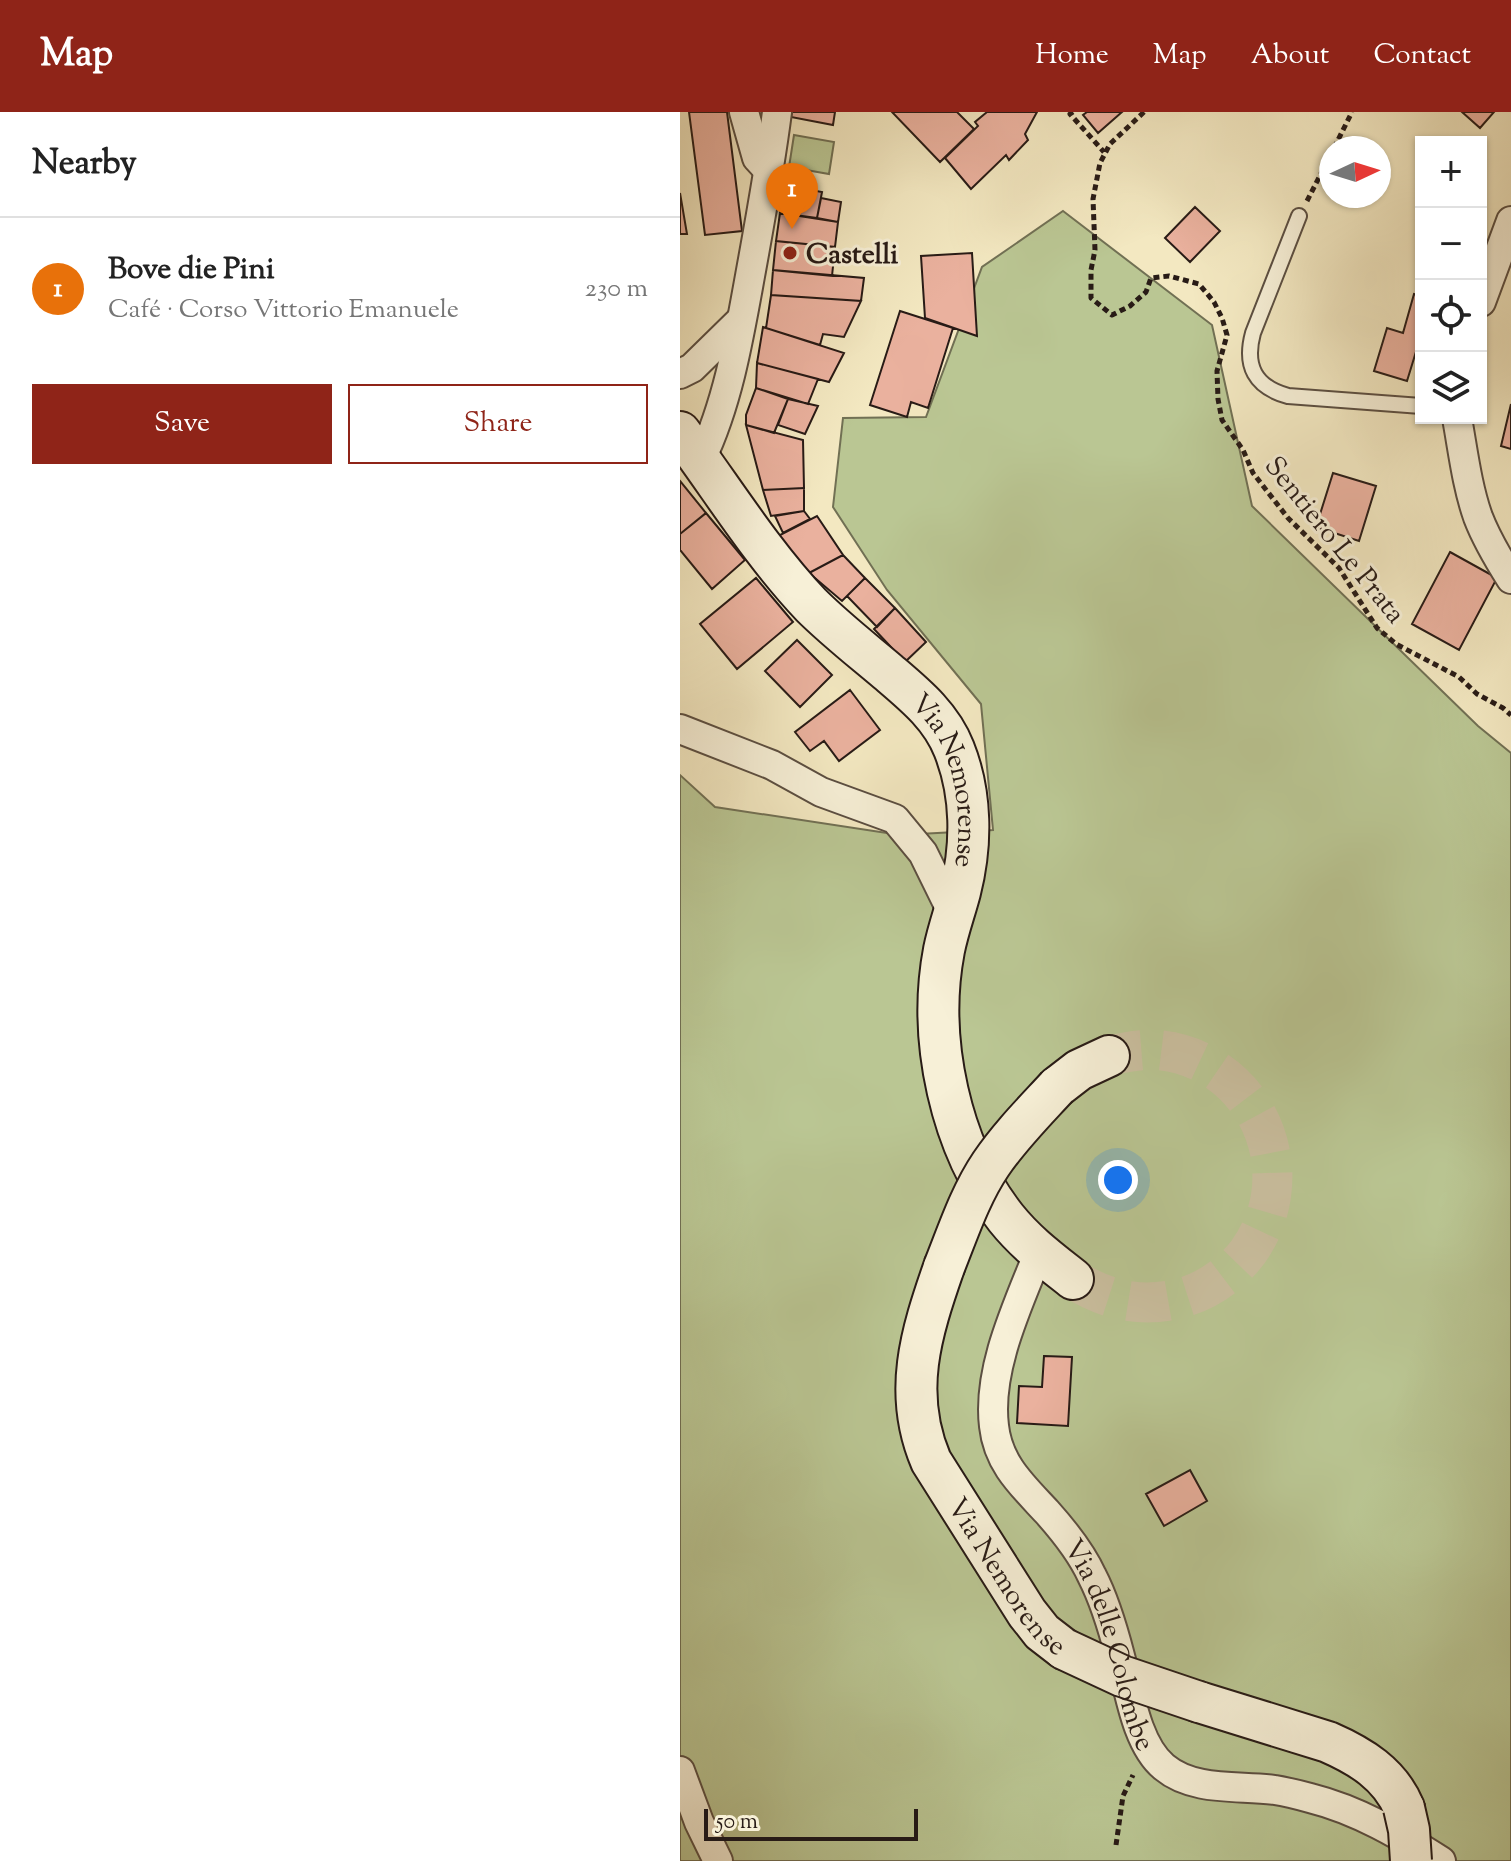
<!DOCTYPE html>
<meta charset="utf-8">
<style>
:root{--surface:#fff;--page:#f6f6f6;--text:#222;--muted:#767676;--line:#e0e0e0;--accent:#8f2418}
body{margin:0;font-family:"Sorts Mill Goudy",serif;background:var(--page);color:var(--text)}
.controls{position:absolute;right:24px;top:24px;display:grid;overflow:hidden;border-radius:0px;box-shadow:0 2px 6px #0004}
.controls button{width:72px;height:72px;display:grid;place-items:center;padding:0;border:0;border-bottom:2px solid var(--line);background:var(--surface);color:var(--text);font:40px sans-serif}
.compass{position:absolute;left:639px;top:24px;width:72px;height:72px;border-radius:50%;background:var(--surface);box-shadow:0 2px 6px #0004;rotate:86deg}
.scale{position:absolute;left:24px;bottom:20px;width:214px;box-sizing:border-box;padding-left:8px;border:4px solid #281b16;border-top:0;font-size:22px;line-height:28px;white-space:nowrap;color:#281b16;-webkit-text-stroke:6px #f7f0d7;paint-order:stroke}
.you{position:absolute;left:438px;top:1068px;width:28px;height:28px;margin:-20px;border:6px solid #fff;border-radius:50%;background:#1a73e8;box-shadow:0 0 0 12px #1a73e833}
.badge{display:grid;place-items:center;width:52px;height:52px;border-radius:50%;background:var(--accent);color:#fff;font-size:26px;font-weight:700}
.pin{position:absolute;translate:-50% -66px;filter:drop-shadow(0 2px 4px #0008)}
.pin::after{content:'';position:absolute;top:42px;width:28px;height:24px;background:inherit;clip-path:polygon(0 0,100% 0,50% 100%)}
.list{margin:0;padding:0;list-style:none}
h2{display:flex;justify-content:space-between;align-items:center;height:104px;margin:0;padding:0 32px;font-size:34px}
h2 small{font-size:26px;font-weight:400;color:var(--muted)}
.list li{display:grid;grid-template-columns:52px 1fr auto;gap:24px;align-items:center;box-sizing:border-box;height:144px;padding:0 32px;border-top:2px solid var(--line)}
.list b{display:block;font-size:30px;white-space:nowrap}
.list p{margin:0;font-size:26px;white-space:nowrap;color:var(--muted)}
.list em{font-size:26px;font-style:normal;color:var(--muted)}
.actions{display:flex;gap:16px;padding:24px 32px}
.actions a{flex:1;padding:18px 0;border:2px solid var(--accent);border-radius:0px;text-align:center;font-size:28px;color:var(--accent)}
.actions .main{background:var(--accent);color:#fff}
.icon{flex:none;width:44px;height:44px;fill:none;stroke:currentColor;stroke-width:2;stroke-linecap:round;stroke-linejoin:round}
.map{position:relative;flex:none;width:831px;height:1749px;overflow:hidden}
header{display:flex;align-items:center;gap:48px;box-sizing:border-box;height:112px;padding:0 40px;background:var(--accent);color:#fff}
header strong{font-size:38px}
nav{display:flex;gap:44px;margin-inline-start:auto;font-size:28px}
main{display:flex}
aside{flex:1;background:var(--surface)}
.map>svg:first-child{display:block}
.green{fill:#bac693;stroke:#717054;stroke-width:2}
.building{fill:#eab19e;stroke:#281b16;stroke-width:2}
.lines{fill:none;stroke-linecap:round;stroke-linejoin:round}
.secondary-tunnel{stroke:#cabf9f;stroke-width:40;stroke-dasharray:40 20;stroke-linecap:butt}
.lane-casing{stroke:#5b4e41;stroke-width:18}
.street-casing{stroke:#5b4e41;stroke-width:32}
.secondary-casing{stroke:#281b16;stroke-width:44}
.path{stroke:#281b16;stroke-width:5;stroke-dasharray:6 4;stroke-linecap:butt}
.lane{stroke:#f7f0d7;stroke-width:14}
.street{stroke:#f7f0d7;stroke-width:28}
.secondary{stroke:#f7f0d7;stroke-width:40}
.secondary-bridge-casing{stroke:#281b16;stroke-width:44;stroke-linecap:butt}
.secondary-bridge{stroke:#f7f0d7;stroke-width:40}
.poi-dot{fill:#8f2418;stroke:#f7f0d7;stroke-width:3}
.labels{text-anchor:middle;stroke-width:6;stroke-linejoin:round;paint-order:stroke}
.poi-label{font-size:28px;font-weight:bold;fill:#281b16;stroke:#f7f0d7;text-anchor:start}
.street-label{font-size:28px;fill:#281b16;stroke:#f7f0d7}
</style>
<header>
<strong>Map</strong>
<nav><a>Home</a><a>Map</a><a>About</a><a>Contact</a></nav>
</header>
<main>
<aside>
<h2>Nearby<small></small></h2>
<ul class="list">
<li><span class="badge" style="background:#e8710a">1</span><div><b>Bove die Pini</b><p>Café · Corso Vittorio Emanuele</p></div><em>230 m</em></li>
</ul>
<div class="actions"><a class="main">Save</a><a>Share</a></div>
</aside>
<div class="map">
<svg width="831" height="1749" viewBox="0 0 831 1749">
<rect width="100%" height="100%" fill="#f3e8c1"/>
<filter id="stains"><feTurbulence type="fractalNoise" baseFrequency=".0025" numOctaves="4"/><feColorMatrix values="0 0 0 0 .2 0 0 0 0 .09 0 0 0 0 .02 0 0 0 .5 -.17"/></filter>
<radialGradient id="worn" r=".72"><stop offset=".6" stop-color="#630" stop-opacity="0"/><stop offset="1" stop-color="#630" stop-opacity=".3"/></radialGradient>
<path class="green" d="M 114,23 L 154,30 L 149,62 L 109,55 Z
M 383,99 L 532,213 L 572,394 L 798,614 L 831,641 L 831,1749 L 0,1749 L 0,663 L 35,695 L 220,723 L 313,718 L 301,592 L 207,478 L 153,395 L 163,306 L 246,305 L 302,155 Z"/>
<path class="building" d="M 9,0 L 47,0 L 62,119 L 25,123 Z
M 112,0 L 155,0 L 153,13 L 111,5 Z
M 212,0 L 277,0 L 294,17 L 260,50 Z
M 307,0 L 357,0 L 345,22 L 348,28 L 329,48 L 326,43 L 291,77 L 265,46 L 298,14 L 295,10 Z
M 407,0 L 442,0 L 418,21 L 403,3 Z
M 782,0 L 814,0 L 800,16 Z
M 108,74 L 142,80 L 137,106 L 100,101 Z
M 0,81 L 7,122 L 0,122 Z
M 141,86 L 161,90 L 158,110 L 137,106 Z
M 515,95 L 540,119 L 510,150 L 485,126 Z
M 100,101 L 158,110 L 155,135 L 96,129 Z
M 96,129 L 155,135 L 152,164 L 93,158 Z
M 292,141 L 297,224 L 245,206 L 241,144 Z
M 93,158 L 184,166 L 181,189 L 91,183 Z
M 734,182 L 741,184 L 741,230 L 739,230 L 727,269 L 694,259 L 707,216 L 723,221 Z
M 91,183 L 181,189 L 164,225 L 143,222 L 140,233 L 86,216 Z
M 220,199 L 273,216 L 248,296 L 231,290 L 227,305 L 190,293 Z
M 83,215 L 164,241 L 149,270 L 77,251 Z
M 77,251 L 138,267 L 128,292 L 76,276 Z
M 76,276 L 108,287 L 94,321 L 66,313 L 66,303 Z
M 108,287 L 138,294 L 125,322 L 98,313 Z
M 831,292 L 831,337 L 821,334 Z
M 66,313 L 123,328 L 124,376 L 83,378 Z
M 653,361 L 696,374 L 679,429 L 636,415 Z
M 0,369 L 26,401 L 0,422 Z
M 124,376 L 124,399 L 91,404 L 83,378 Z
M 124,399 L 130,407 L 103,421 L 95,404 Z
M 26,401 L 65,448 L 32,477 L 0,438 L 0,422 Z
M 137,404 L 163,443 L 129,461 L 98,424 Z
M 770,440 L 817,466 L 779,538 L 732,512 Z
M 163,443 L 185,466 L 162,489 L 129,461 Z
M 76,466 L 113,510 L 57,557 L 20,512 Z
M 185,466 L 215,496 L 197,515 L 167,484 Z
M 215,496 L 246,530 L 225,550 L 194,517 Z
M 117,528 L 152,563 L 120,595 L 85,559 Z
M 170,578 L 200,618 L 159,649 L 144,629 L 130,639 L 115,620 Z
M 364,1244 L 392,1245 L 388,1314 L 337,1311 L 339,1274 L 362,1275 Z
M 510,1358 L 527,1389 L 484,1414 L 466,1382 Z"/>
<g class="lines">
<path class="secondary-tunnel" d="M 393,1167 C 427,1189 465,1197 504,1185 C 529,1178 552,1161 568,1140 C 625,1061 577,947 477,938 C 461,937 445,940 429,944"/>
<g class="lane-casing">
<path id="lane" d="M 619,104 L 573,221 C 564,254 575,275 608,284 L 741,294"/>
</g>
<g class="street-casing">
<g id="street">
<path d="M 64,0 L 77,46 L 89,59"/>
<path d="M 801,190 L 831,109"/>
<path d="M 0,262 L 12,256 L 61,208"/>
<path d="M 777,306 C 783,339 787,374 798,405 C 806,426 819,448 831,467"/>
<path d="M 21,347 C 48,291 59,225 70,164 C 80,109 90,55 97,0"/>
<path d="M 0,617 L 92,653 L 141,680 L 215,707 L 243,741 L 273,802"/>
<path id="s1" d="M 359,1140 C 338,1193 307,1257 314,1314 C 318,1352 343,1374 367,1400 C 384,1419 401,1440 412,1464 C 425,1489 433,1517 440,1544 C 449,1577 456,1632 484,1655 C 514,1680 559,1673 595,1678 C 607,1680 619,1683 630,1686 C 678,1698 720,1723 761,1749"/>
<path d="M 0,1659 L 19,1710 L 38,1749"/>
</g>
</g>
<g class="secondary-casing">
<g id="secondary">
<path id="s2" d="M 0,320 C 43,378 81,440 131,493 C 155,517 182,538 208,560 C 235,583 261,604 274,637 C 292,682 292,733 280,780 C 275,799 268,818 264,838 C 247,927 270,1035 326,1106 C 346,1131 369,1148 393,1167"/>
<path d="M 377,975 L 399,958 L 429,944"/>
<path id="s3" d="M 264,1155 C 241,1221 222,1281 251,1349 L 347,1501 L 362,1520 L 384,1537"/>
<path d="M 519,1590 L 648,1630 C 680,1644 710,1662 724,1696"/>
</g>
</g>
<path class="path" d="M 393,0 L 390,2 L 424,40
M 464,0 L 430,32 L 420,51 L 413,87 L 415,138 L 411,158 L 411,186 L 432,203 L 450,194 L 466,180 L 471,166 L 489,164 L 519,172 L 534,190 L 542,206 L 547,223 L 537,259 L 538,287 L 542,308 L 563,338 L 573,361 L 608,406 L 659,456 L 697,516 L 716,532 L 779,565 L 797,582 L 823,596 L 831,603
M 654,36 L 672,0
M 627,89 L 651,42
M 436,1733 L 443,1684 L 453,1663"/>
<use href="#lane" class="lane"/>
<use href="#street" class="street"/>
<use href="#secondary" class="secondary"/>
<g class="secondary-bridge-casing">
<path id="secondary-bridge" d="M 264,1155 C 278,1120 290,1083 311,1052 C 330,1024 354,1000 377,975
M 384,1537 L 442,1564 L 519,1590
M 724,1696 L 729,1718 L 731,1749"/>
</g>
<use href="#secondary-bridge" class="secondary-bridge"/>
</g>
<circle class="poi-dot" cx="110" cy="141" r="8"/>
<g class="labels">
<g class="poi-label">
<text x="126" y="151">Castelli</text>
</g>
<g class="street-label">
<text transform="translate(656 427) rotate(51)" y="10">Sentiero Le Prata</text>
<text dy="10" stroke="none"><textPath href="#s2" startOffset="450">Via Nemorense</textPath></text>
<text dy="10" stroke="none"><textPath href="#s3" startOffset="338">Via Nemorense</textPath></text>
<text dy="10" stroke="none"><textPath href="#s1" startOffset="434">Via delle Colombe</textPath></text>
</g>
</g>
<rect width="100%" height="100%" filter="url(#stains)"/>
<rect width="100%" height="100%" fill="url(#worn)"/>
</svg>
<div class="controls">
<button>+</button>
<button>−</button>
<button><svg class="icon" aria-label="locate" viewBox="0 0 24 24"><circle cx="12" cy="12" r="6"/><path d="M12 2v4M12 18v4M2 12h4M18 12h4"/></svg></button>
<button><svg class="icon" aria-label="layers" viewBox="0 0 24 24"><path d="M12 4l9 5-9 5-9-5zM3 14l9 5 9-5"/></svg></button>
</div>
<svg class="compass" viewBox="-18 -18 36 36"><path d="M0-13l5 13h-10z" fill="#e53935"/><path d="M0 13l5-13h-10z" fill="#767676"/></svg>
<div class="scale">50 m</div>
<div class="you"></div>
<div class="pin badge" style="left:112px;top:117px;background:#e8710a">1</div>
</div>
</main>
